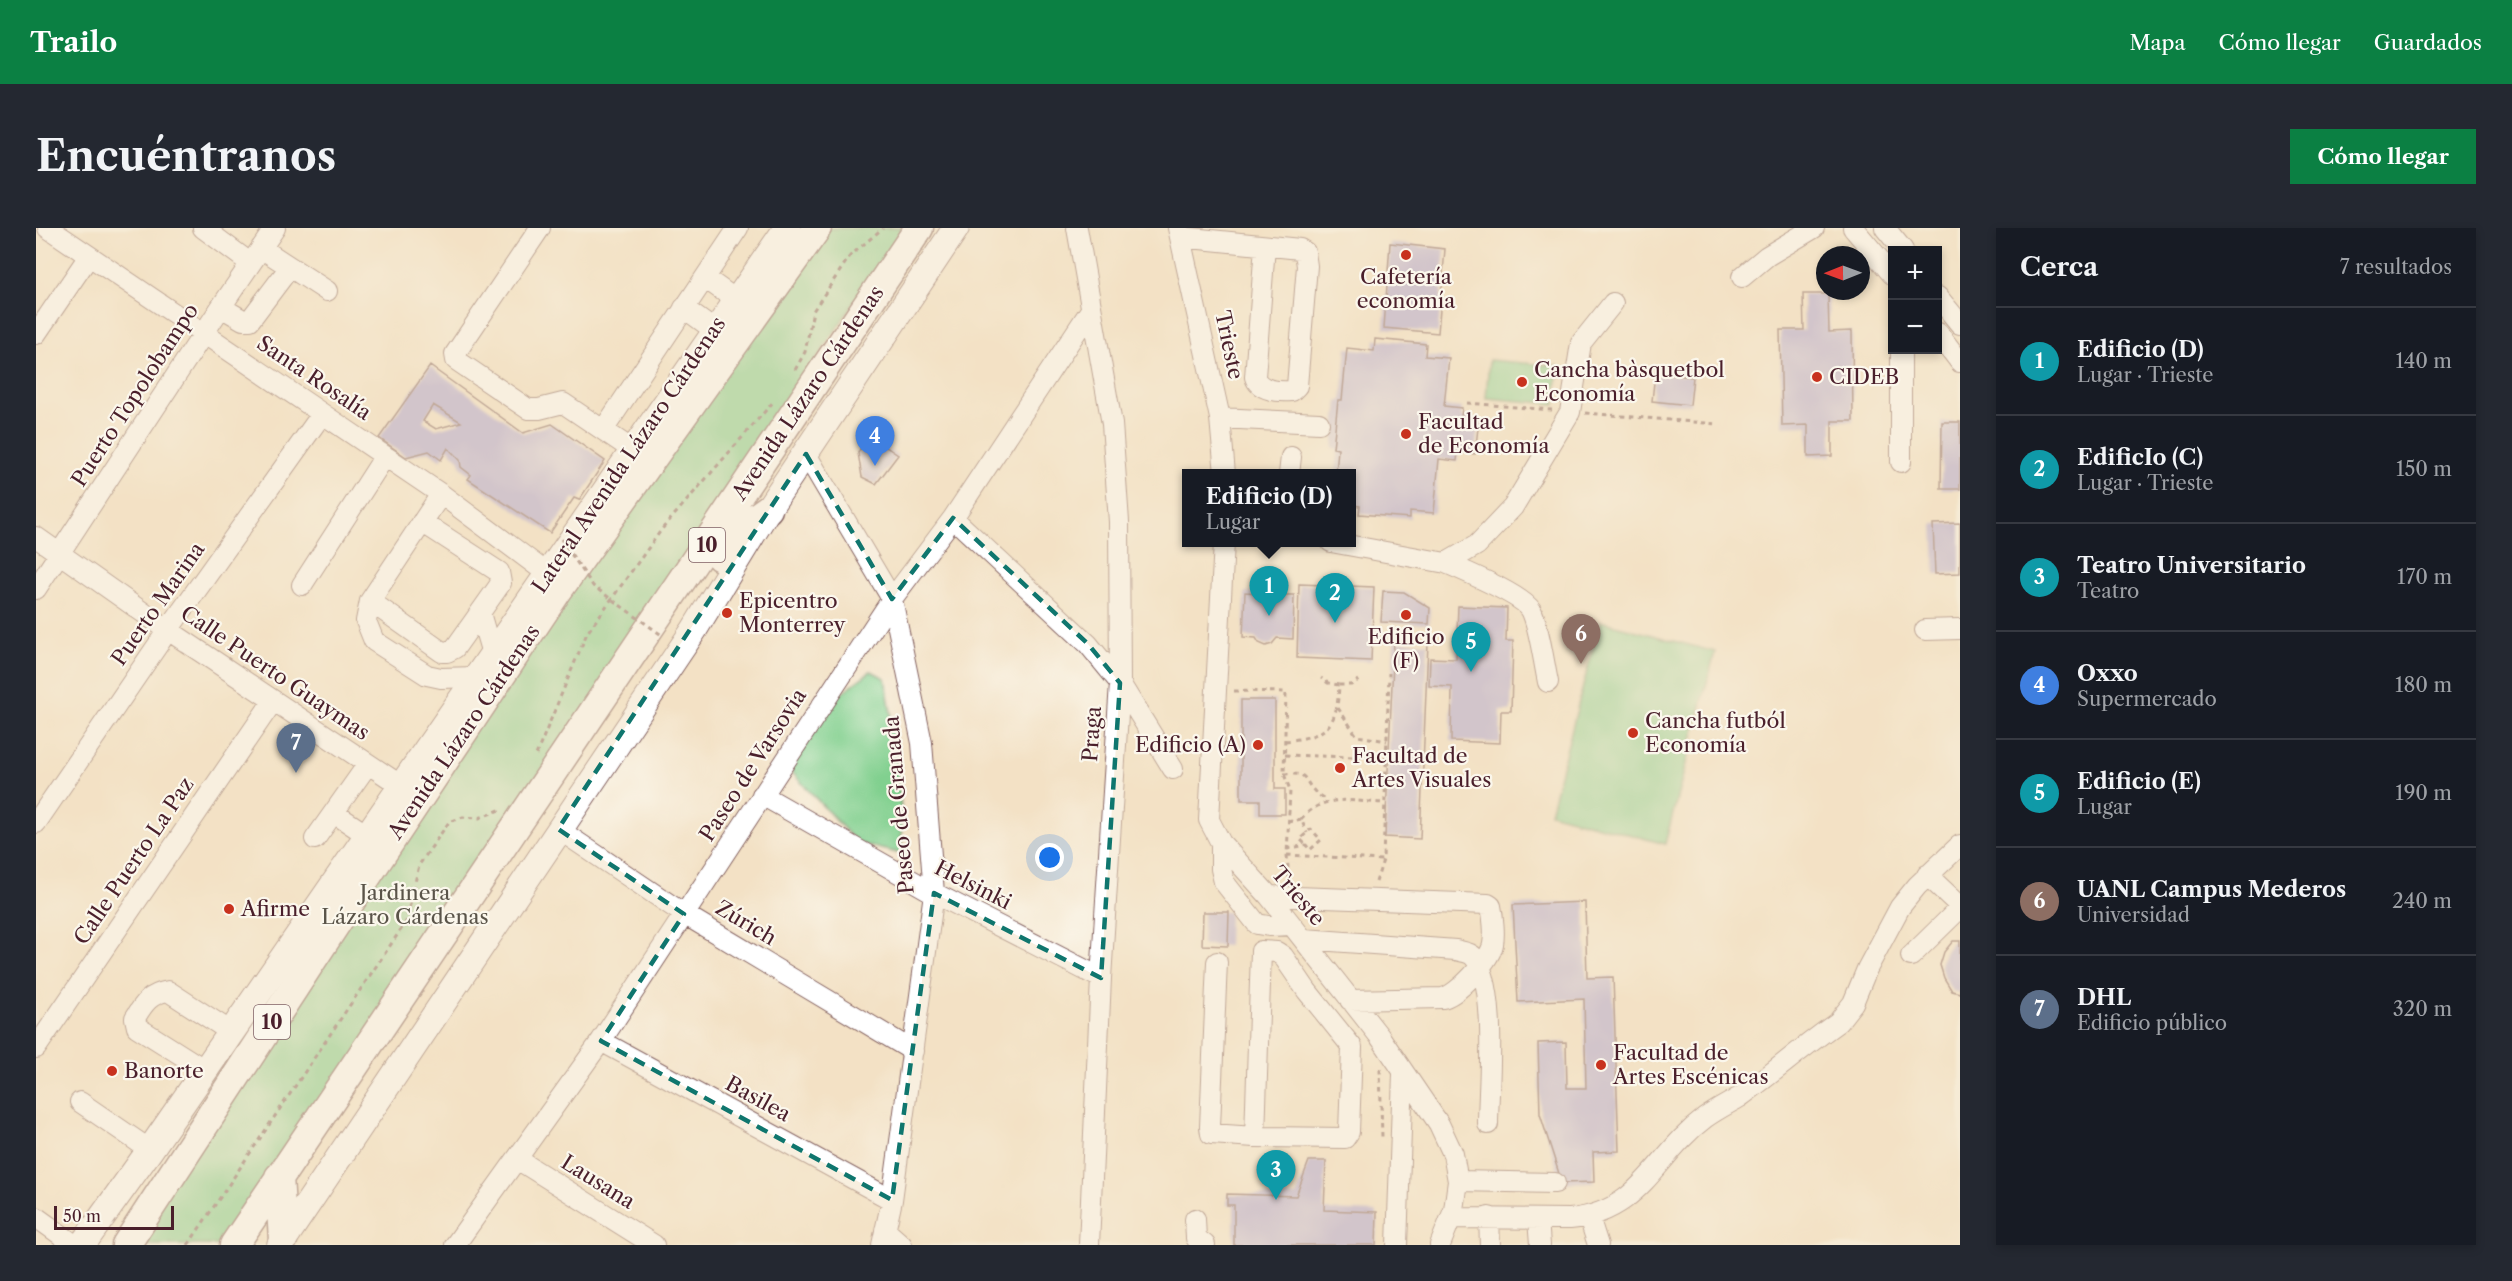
<!DOCTYPE html>
<html lang="es">
<meta charset="utf-8">
<style>
:root{--surface:#171b24;--page:#242831;--text:#f1f3f6;--muted:#9ea1a6;--line:#363941;--accent:#0b8043}
body{margin:0;font-family:"Libre Caslon Text",serif;background:var(--page);color:var(--text)}
.controls{position:absolute;right:18px;top:18px;display:grid;overflow:hidden;border-radius:0px;box-shadow:0 3px 9px #0003}
.controls button{width:54px;height:54px;display:grid;place-items:center;padding:0;border:0;border-bottom:2px solid var(--line);background:var(--surface);color:var(--text);font:30px sans-serif}
.compass{position:absolute;left:1780px;top:18px;width:54px;height:54px;border-radius:50%;background:var(--surface);box-shadow:0 3px 9px #0003;rotate:269deg}
.scale{position:absolute;left:18px;bottom:15px;width:120px;box-sizing:border-box;padding-left:6px;border:3px solid #4a1f2b;border-top:0;font-size:16px;line-height:21px;white-space:nowrap;color:#4a1f2b;-webkit-text-stroke:4px #fbf7ec;paint-order:stroke}
.you{position:absolute;left:1014px;top:630px;width:21px;height:21px;margin:-15px;border:4px solid #fff;border-radius:50%;background:#1a73e8;box-shadow:0 0 0 9px #1a73e833}
.badge{display:grid;place-items:center;width:39px;height:39px;border-radius:50%;background:var(--accent);color:#fff;font-size:20px;font-weight:700}
.pin{position:absolute;translate:-50% -50px;filter:drop-shadow(0 2px 3px #0008)}
.pin::after{content:'';position:absolute;top:32px;width:21px;height:18px;background:inherit;clip-path:polygon(0 0,100% 0,50% 100%)}
.popup{position:absolute;left:1146px;top:241px;width:174px;height:78px;box-sizing:border-box;display:grid;place-content:center;border-radius:0px;background:var(--surface);filter:drop-shadow(0 2px 4px #0005);font-size:20px;white-space:nowrap;color:var(--muted)}
.popup b{font-size:22px;color:var(--text)}
.popup::after{content:'';position:absolute;left:50%;top:100%;margin-left:-12px;border:12px solid transparent;border-top-color:var(--surface)}
.list{margin:0;padding:0;list-style:none}
h2{display:flex;justify-content:space-between;align-items:center;height:78px;margin:0;padding:0 24px;font-size:26px}
h2 small{font-size:20px;font-weight:400;color:var(--muted)}
.list li{display:grid;grid-template-columns:39px 1fr auto;gap:18px;align-items:center;box-sizing:border-box;height:108px;padding:0 24px;border-top:2px solid var(--line)}
.list b{display:block;font-size:22px;white-space:nowrap}
.list p{margin:0;font-size:20px;white-space:nowrap;color:var(--muted)}
.list em{font-size:20px;font-style:normal;color:var(--muted)}
.map{position:relative;flex:none;width:1924px;height:1017px;overflow:hidden;border-radius:0px}
header{display:flex;align-items:center;gap:36px;box-sizing:border-box;height:84px;padding:0 30px;background:var(--accent);color:#fff}
header strong{font-size:28px}
nav{display:flex;gap:33px;margin-inline-start:auto;font-size:21px}
.intro{display:flex;align-items:center;justify-content:space-between;box-sizing:border-box;height:144px;padding:0 36px}
h1{margin:0;font-size:42px}
.button{padding:15px 27px;border-radius:0px;background:var(--accent);color:#fff;font-size:21px;font-weight:700}
main{display:flex;gap:36px;padding:0 36px}
aside{flex:1;background:var(--surface);border-radius:0px;box-shadow:0 3px 9px #0003}
.map>svg:first-child{display:block}
.green{fill:#81d08f;stroke:#66785d;stroke-width:1.5}
.building{fill:#aca2d2;fill-rule:evenodd}
.lines{fill:none;stroke-linecap:round;stroke-linejoin:round}
.minor-casing{stroke:#856361;stroke-width:22}
.major-casing{stroke:#856361;stroke-width:28}
.highway-casing{stroke:#856361;stroke-width:31}
.path{stroke:#856361;stroke-width:3;stroke-dasharray:4.5 4.5;stroke-linecap:butt}
.minor{stroke:#fff;stroke-width:20}
.major{stroke:#fff;stroke-width:26}
.highway{stroke:#fff;stroke-width:28}
.path-bridge{stroke:#856361;stroke-width:3;stroke-dasharray:4.5 4.5;stroke-linecap:butt}
.marked{fill:none;stroke:#0f766e;stroke-width:4.5;stroke-dasharray:12 8;stroke-linejoin:round}
.poi-dot{fill:#c8321e;stroke:#fbf7ec;stroke-width:2}
.labels{text-anchor:middle;stroke-width:4.5;stroke-linejoin:round;paint-order:stroke}
.shield{fill:#fbf7ec;stroke:#7f6065;stroke-width:1.5}
.shield-label{font-size:20px;font-weight:bold;fill:#4a1f2b}
.poi-label{font-size:21px;fill:#4a1f2b;stroke:#fbf7ec;text-anchor:start}
.street-label{font-size:21px;fill:#4a1f2b;stroke:#fbf7ec}
.park-label{font-size:21px;fill:#5a5449;stroke:#fbf7ec}
</style>
<header>
<strong>Trailo</strong>
<nav><a>Mapa</a><a>Cómo llegar</a><a>Guardados</a></nav>
</header>
<div class="intro"><h1>Encuéntranos</h1><a class="button">Cómo llegar</a></div>
<main>
<div class="map">
<svg width="1924" height="1017" viewBox="0 0 1924 1017">
<rect width="100%" height="100%" fill="#fbf7ec"/>
<filter id="ink" filterUnits="userSpaceOnUse"><feTurbulence type="fractalNoise" baseFrequency=".0167" numOctaves="2"/><feDisplacementMap in="SourceGraphic" scale="12" xChannelSelector="R" yChannelSelector="G"/><feConvolveMatrix kernelMatrix="1 2 1 2 8 2 1 2 1" color-interpolation-filters="sRGB"/></filter>
<filter id="wash" filterUnits="userSpaceOnUse"><feTurbulence type="fractalNoise" baseFrequency=".008" numOctaves="4" result="noise"/><feDisplacementMap in="SourceGraphic" scale="24" xChannelSelector="R" yChannelSelector="G"/><feGaussianBlur stdDeviation="1.35" result="paint"/><feColorMatrix in="noise" values="0 0 0 0 0 0 0 0 0 0 0 0 0 0 0 0 0 1.4 0 .05"/><feComposite in="paint" operator="in"/></filter>
<g filter="url(#wash)">
<rect width="100%" height="100%" fill="#f3e1c5"/>
<path class="green" d="M 789,0 L 867,0 L 198,1017 L 90,1017 L 328,653 Z
M 1453,132 L 1522,138 L 1519,176 L 1450,170 Z
M 1564,393 L 1679,424 L 1629,616 L 1514,585 Z
M 835,443 L 849,450 C 860,509 866,565 866,626 L 821,615 L 753,541 L 800,469 Z"/>
<g id="blocks">
<path class="building" d="M 1354,15 L 1409,21 L 1402,105 L 1348,100 Z
M 1767,66 L 1792,66 L 1793,104 L 1816,103 L 1817,193 L 1796,193 L 1796,228 L 1772,229 L 1772,197 L 1746,198 L 1744,102 L 1768,102 Z
M 1339,111 L 1390,116 L 1389,128 L 1413,130 L 1408,178 L 1426,180 L 1425,189 L 1443,191 L 1439,226 L 1422,224 L 1421,233 L 1403,231 L 1398,285 L 1374,283 L 1374,290 L 1323,286 L 1324,278 L 1316,277 L 1316,246 L 1300,246 L 1302,221 L 1297,220 L 1302,172 L 1306,172 L 1311,120 L 1338,123 Z
M 394,138 L 487,205 L 516,196 L 569,233 L 543,272 L 538,270 L 514,305 L 432,251 L 435,247 L 425,239 L 424,232 L 412,220 L 405,232 L 393,223 L 370,229 L 343,210 ZM 397,177 L 425,194 L 400,201 L 387,193 Z
M 1619,145 L 1657,149 L 1654,177 L 1616,173 Z
M 1906,194 L 1924,194 L 1924,261 L 1905,261 Z
M 832,207 L 862,227 L 840,256 L 826,249 L 822,225 Z
M 1924,295 L 1924,345 L 1899,346 L 1897,296 Z
M 1223,350 L 1239,351 L 1239,360 L 1245,361 L 1245,367 L 1258,367 L 1257,411 L 1241,410 L 1236,416 L 1230,418 L 1223,415 L 1220,410 L 1207,409 L 1209,364 L 1223,365 Z
M 1263,356 L 1338,359 L 1335,433 L 1261,430 Z
M 1347,363 L 1368,364 L 1394,380 L 1393,396 L 1345,394 Z
M 1422,378 L 1471,380 L 1470,413 L 1477,413 L 1475,483 L 1465,483 L 1464,515 L 1415,513 L 1416,459 L 1393,458 L 1394,430 L 1420,431 Z
M 1358,413 L 1392,415 L 1384,611 L 1349,609 Z
M 1205,472 L 1239,472 L 1239,561 L 1249,561 L 1249,586 L 1224,586 L 1224,572 L 1205,572 Z
M 1549,674 L 1551,750 L 1577,749 L 1583,923 L 1557,924 L 1558,954 L 1526,955 L 1504,886 L 1502,815 L 1530,814 L 1531,860 L 1550,860 L 1548,771 L 1482,774 L 1477,677 Z
M 1167,684 L 1193,684 L 1192,718 L 1166,717 Z
M 1917,713 L 1924,713 L 1924,765 L 1916,763 L 1908,750 L 1904,737 L 1908,724 Z
M 1273,933 L 1290,933 L 1288,982 L 1341,984 L 1340,1017 L 1198,1017 L 1198,977 L 1191,977 L 1191,966 L 1260,968 Z"/>
</g>
</g>
<g filter="url(#ink)">
<use href="#blocks" fill-opacity="0" stroke="#856361" stroke-width="1.5"/>
<g class="lines">
<g class="minor-casing">
<path id="minor" d="M 12,0 L 405,266 L 512,346
M 167,0 L 214,35
M 504,0 L 419,126 L 420,132 L 492,181 L 503,181 L 527,175 L 598,223
M 1041,0 L 1076,196 L 1083,294 L 1084,455 L 1065,750 L 1053,1017
M 1142,0 L 1184,190 L 1189,246
M 1817,0 L 1856,46
M 1849,0 L 1867,22
M 1144,9 L 1264,21 L 1269,24 L 1271,38 L 1261,158 L 1256,163 C 1243,164 1223,163 1219,149 L 1229,18
M 225,20 L 291,63
M 1706,49 L 1731,28 L 1778,0
M 669,50 L 700,72
M 1902,69 L 1924,96
M 185,79 L 207,92 L 214,92 L 254,39
M 648,80 L 678,102
M 1902,105 L 1924,134
M 0,106 L 53,28
M 1865,122 L 1865,234
M 1184,190 L 1283,195
M 568,201 L 702,0
M 770,226 L 856,371 L 886,515 L 898,665 L 856,972 L 846,1017
M 1253,246 L 1255,229
M 405,266 L 334,373 L 330,393 L 338,413 L 391,447 L 405,450 L 440,449
M 917,290 L 1052,416 L 1084,455 L 1137,541
M 0,309 L 132,402 L 364,557
M 1188,314 L 1173,592 L 1185,615 L 1233,668 L 1344,809 L 1403,896 L 1417,926 L 1422,953 L 1418,982 L 1404,1017
M 1295,314 L 1410,335 L 1441,317 L 1477,279 L 1534,184 L 1545,115 L 1577,75
M 1410,335 C 1428,343 1486,367 1495,382 C 1503,397 1508,436 1512,454
M 266,357 L 349,228
M 0,361 L 185,79 L 239,0
M 334,373 L 406,424 L 411,424 L 419,420 L 465,355 L 463,344 L 386,294
M 444,385 L 456,426
M 1889,402 L 1924,401
M 726,567 L 898,665 L 1065,750
M 298,585 L 331,607
M 0,595 L 132,402 L 286,186
M 522,601 L 648,686 L 877,823
M 279,611 L 332,536
M 1185,615 L 1185,641 L 1188,654 L 1221,696 L 1233,698 L 1256,697
M 1891,647 L 1924,678
M 1233,668 L 1452,676 L 1455,678 C 1457,688 1459,706 1457,716 C 1455,731 1421,768 1406,770 L 1314,772
M 1268,711 L 1420,722 C 1426,724 1433,724 1437,728 C 1463,754 1452,860 1452,896
M 1875,728 L 1924,680
M 1181,734 L 1174,899 L 1175,906 L 1219,909 L 1309,910 L 1313,904 L 1316,819 L 1271,763 L 1247,728 L 1241,724 L 1225,723 L 1219,909
M 565,813 L 856,972
M 0,820 L 237,473
M 169,842 L 101,799 L 99,790 C 108,775 114,766 132,763 L 195,804
M 44,874 L 114,922
M 481,931 L 618,1017
M 1422,953 L 1519,955
M 0,989 L 39,1017
M 1453,989 L 1454,1017
M 1553,989 L 1562,1017
M 1415,990 L 1534,991 C 1606,984 1618,928 1669,890 C 1680,882 1692,876 1704,869 C 1737,845 1768,818 1802,794 L 1817,775 L 1831,741 L 1864,679 L 1881,658 L 1924,617
M 1159,991 L 1160,1010 L 1169,1017
M 1502,991 L 1504,1017
M 849,1002 L 866,1017
M 419,1017 L 565,813 L 856,371 L 917,290 L 1054,83
M 1361,1017 L 1367,846"/>
</g>
<g class="major-casing">
<path id="major" d="M 46,1017 L 114,922 L 751,0
M 244,1017 L 658,402 L 732,281 L 920,0"/>
</g>
<g class="highway-casing">
<path id="highway" d="M 684,329 L 708,298 L 732,281
M 243,949 L 247,1012
M 90,1017 L 328,653 L 523,361 L 781,0
M 198,1017 L 883,0"/>
</g>
<path class="path" d="M 759,142 L 769,124 L 777,83 L 814,28 L 847,0
M 1431,175 L 1516,182
M 1549,185 L 1682,196
M 1303,457 L 1315,457 L 1323,452
M 1198,463 L 1250,464 L 1248,546 L 1254,562 L 1251,627 L 1253,652
M 1302,480 L 1321,508 L 1351,513
M 1249,513 C 1291,508 1301,500 1303,457 L 1292,455 L 1285,450
M 500,527 L 551,405 L 626,301 L 738,173
M 1249,527 L 1350,530
M 1248,546 C 1274,545 1265,549 1279,564 C 1282,567 1287,570 1291,572
M 1265,591 C 1290,564 1315,574 1349,575
M 1252,594 L 1265,591 L 1271,605
M 1251,621 L 1270,617 L 1274,622 L 1285,612 L 1275,601 L 1264,611 L 1270,617
M 1251,627 L 1347,632
M 1340,654 L 1347,632 L 1353,445
M 1344,841 L 1346,909
M 152,1017 L 370,694 L 383,637 L 413,594 L 427,589 L 443,590 L 466,581"/>
<use href="#minor" class="minor"/>
<use href="#major" class="major"/>
<use href="#highway" class="highway"/>
<path class="path-bridge" d="M 525,311 L 557,358 L 627,408"/>
</g>
</g>
<path d="M0 0H1924V1017H0ZM 770,226 L 856,371 L 917,290 L 1052,416 L 1084,455 L 1065,750 L 898,665 L 856,972 L 565,813 L 648,686 L 522,601 Z" fill="#f3e1c5" fill-opacity=".55" fill-rule="evenodd"/>
<path class="marked" d="M 770,226 L 856,371 L 917,290 L 1052,416 L 1084,455 L 1065,750 L 898,665 L 856,972 L 565,813 L 648,686 L 522,601 Z"/>
<g class="poi-dot">
<circle cx="1370" cy="27" r="6"/>
<circle cx="1781" cy="149" r="6"/>
<circle cx="1486" cy="154" r="6"/>
<circle cx="1370" cy="206" r="6"/>
<circle cx="691" cy="385" r="6"/>
<circle cx="1370" cy="387" r="6"/>
<circle cx="1597" cy="505" r="6"/>
<circle cx="1222" cy="517" r="6"/>
<circle cx="1304" cy="540" r="6"/>
<circle cx="193" cy="681" r="6"/>
<circle cx="1565" cy="837" r="6"/>
<circle cx="76" cy="843" r="6"/>
</g>
<g class="labels">
<g class="shield">
<rect x="653" y="300" width="36" height="34" rx="4.5"/>
<rect x="218" y="777" width="36" height="34" rx="4.5"/>
</g>
<g class="shield-label">
<text x="671" y="324">10</text>
<text x="236" y="801">10</text>
</g>
<g class="poi-label">
<text x="1370" y="56" text-anchor="middle">Cafetería<tspan x="1370" dy="24">economía</tspan></text>
<text x="1498" y="149">Cancha bàsquetbol<tspan x="1498" dy="24">Economía</tspan></text>
<text x="1793" y="156">CIDEB</text>
<text x="1382" y="201">Facultad<tspan x="1382" dy="24">de Economía</tspan></text>
<text x="703" y="380">Epicentro<tspan x="703" dy="24">Monterrey</tspan></text>
<text x="1370" y="416" text-anchor="middle">Edificio<tspan x="1370" dy="24">(F)</tspan></text>
<text x="1609" y="500">Cancha futból<tspan x="1609" dy="24">Economía</tspan></text>
<text x="1210" y="524" text-anchor="end">Edificio (A)</text>
<text x="1316" y="535">Facultad de<tspan x="1316" dy="24">Artes Visuales</tspan></text>
<text x="205" y="688">Afirme</text>
<text x="1577" y="832">Facultad de<tspan x="1577" dy="24">Artes Escénicas</tspan></text>
<text x="88" y="850">Banorte</text>
</g>
<g class="street-label">
<text transform="translate(1193 117) rotate(78)" y="7">Trieste</text>
<text transform="translate(278 150) rotate(34)" y="7">Santa Rosalía</text>
<text transform="translate(772 165) rotate(-56)" y="7">Avenida Lázaro Cárdenas</text>
<text transform="translate(99 167) rotate(-57)" y="7">Puerto Topolobampo</text>
<text transform="translate(593 227) rotate(-56)" y="7">Lateral Avenida Lázaro Cárdenas</text>
<text transform="translate(122 376) rotate(-55)" y="7">Puerto Marina</text>
<text transform="translate(239 445) rotate(34)" y="7">Calle Puerto Guaymas</text>
<text transform="translate(428 504) rotate(-56)" y="7">Avenida Lázaro Cárdenas</text>
<text transform="translate(1056 506) rotate(-86)" y="7">Praga</text>
<text transform="translate(717 537) rotate(-57)" y="7">Paseo de Varsovia</text>
<text transform="translate(863 577) rotate(-95)" y="7">Paseo de Granada</text>
<text transform="translate(98 633) rotate(-56)" y="7">Calle Puerto La Paz</text>
<text transform="translate(937 657) rotate(27)" y="7">Helsinki</text>
<text transform="translate(1262 668) rotate(50)" y="7">Trieste</text>
<text transform="translate(710 695) rotate(31)" y="7">Zúrich</text>
<text transform="translate(722 871) rotate(29)" y="7">Basilea</text>
<text transform="translate(562 954) rotate(32)" y="7">Lausana</text>
</g>
<g class="park-label">
<text x="369" y="672">Jardinera<tspan x="369" dy="24">Lázaro Cárdenas</tspan></text>
</g>
</g>
</svg>
<div class="controls">
<button>+</button>
<button>−</button>
</div>
<svg class="compass" viewBox="-18 -18 36 36"><path d="M0-13l5 13h-10z" fill="#e53935"/><path d="M0 13l5-13h-10z" fill="#9ea1a6"/></svg>
<div class="scale">50 m</div>
<div class="you"></div>
<div class="pin badge" style="left:1233px;top:388px;background:#0f9aa8">1</div>
<div class="popup"><b>Edificio (D)</b>Lugar</div>
<div class="pin badge" style="left:1299px;top:395px;background:#0f9aa8">2</div>
<div class="pin badge" style="left:1240px;top:972px;background:#0f9aa8">3</div>
<div class="pin badge" style="left:839px;top:238px;background:#3f7fe0">4</div>
<div class="pin badge" style="left:1435px;top:444px;background:#0f9aa8">5</div>
<div class="pin badge" style="left:1545px;top:436px;background:#8d6e63">6</div>
<div class="pin badge" style="left:260px;top:545px;background:#5c6f8a">7</div>
</div>
<aside>
<h2>Cerca<small>7 resultados</small></h2>
<ul class="list">
<li><span class="badge" style="background:#0f9aa8">1</span><div><b>Edificio (D)</b><p>Lugar · Trieste</p></div><em>140 m</em></li>
<li><span class="badge" style="background:#0f9aa8">2</span><div><b>EdificIo (C)</b><p>Lugar · Trieste</p></div><em>150 m</em></li>
<li><span class="badge" style="background:#0f9aa8">3</span><div><b>Teatro Universitario</b><p>Teatro</p></div><em>170 m</em></li>
<li><span class="badge" style="background:#3f7fe0">4</span><div><b>Oxxo</b><p>Supermercado</p></div><em>180 m</em></li>
<li><span class="badge" style="background:#0f9aa8">5</span><div><b>Edificio (E)</b><p>Lugar</p></div><em>190 m</em></li>
<li><span class="badge" style="background:#8d6e63">6</span><div><b>UANL Campus Mederos</b><p>Universidad</p></div><em>240 m</em></li>
<li><span class="badge" style="background:#5c6f8a">7</span><div><b>DHL</b><p>Edificio público</p></div><em>320 m</em></li>
</ul>
</aside>
</main>
